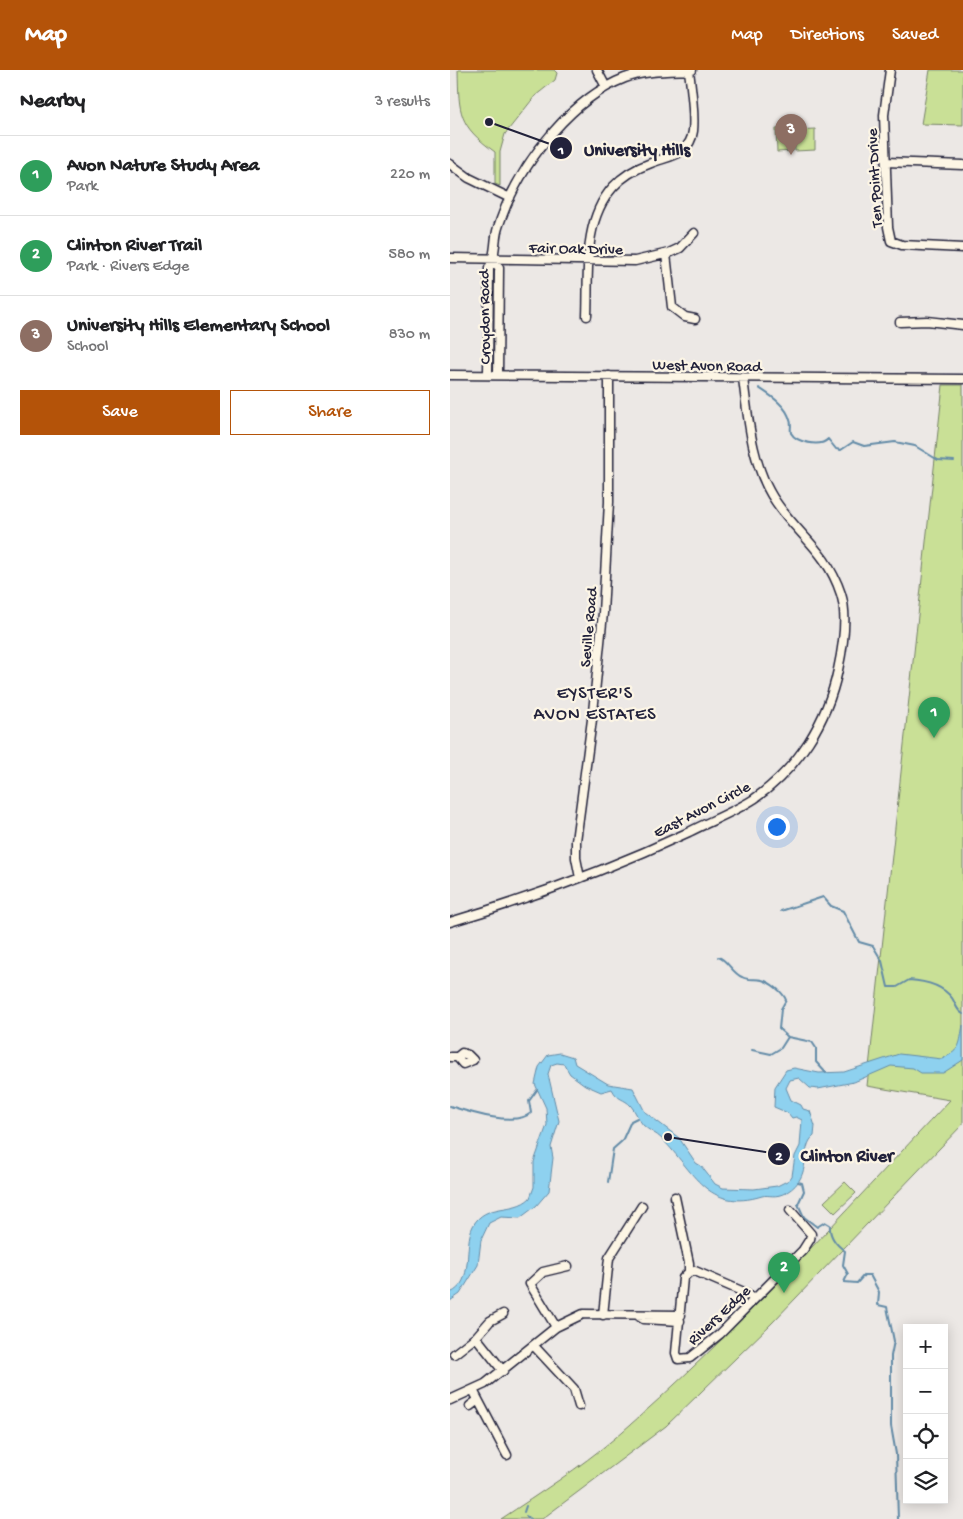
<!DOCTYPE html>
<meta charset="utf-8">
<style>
:root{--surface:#fff;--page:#f2f2f2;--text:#202124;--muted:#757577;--line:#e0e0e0;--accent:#b45309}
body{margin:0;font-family:"Gochi Hand",sans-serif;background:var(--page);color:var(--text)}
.controls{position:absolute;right:15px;bottom:15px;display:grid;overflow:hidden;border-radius:0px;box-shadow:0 2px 12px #0003}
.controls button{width:45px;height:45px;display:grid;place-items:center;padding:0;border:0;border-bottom:1px solid var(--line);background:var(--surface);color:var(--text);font:25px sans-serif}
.you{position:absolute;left:326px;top:756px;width:18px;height:18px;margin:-12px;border:4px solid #fff;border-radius:50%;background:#1a73e8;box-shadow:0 0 0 8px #1a73e833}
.badge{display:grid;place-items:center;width:32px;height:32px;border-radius:50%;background:var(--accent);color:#fff;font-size:16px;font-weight:700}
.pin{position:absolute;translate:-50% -41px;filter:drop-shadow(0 1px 2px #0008)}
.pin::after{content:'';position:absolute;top:26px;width:18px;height:15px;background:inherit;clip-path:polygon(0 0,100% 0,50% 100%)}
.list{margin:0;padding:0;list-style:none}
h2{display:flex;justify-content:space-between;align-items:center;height:65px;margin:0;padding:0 20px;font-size:21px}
h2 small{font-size:16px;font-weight:400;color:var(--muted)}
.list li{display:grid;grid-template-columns:32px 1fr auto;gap:15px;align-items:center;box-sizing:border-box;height:80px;padding:0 20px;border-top:1px solid var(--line)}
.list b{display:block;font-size:19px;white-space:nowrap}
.list p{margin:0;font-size:16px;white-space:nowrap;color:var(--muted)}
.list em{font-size:16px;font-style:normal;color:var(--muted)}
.actions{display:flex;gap:10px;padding:15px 20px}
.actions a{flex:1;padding:11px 0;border:1px solid var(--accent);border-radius:0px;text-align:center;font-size:18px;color:var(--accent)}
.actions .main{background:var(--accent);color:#fff}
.icon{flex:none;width:28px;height:28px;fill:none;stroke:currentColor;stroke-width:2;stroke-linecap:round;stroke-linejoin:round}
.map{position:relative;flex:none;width:513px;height:1449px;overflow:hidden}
header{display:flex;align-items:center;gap:30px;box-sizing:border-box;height:70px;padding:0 25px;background:var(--accent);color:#fff}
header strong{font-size:24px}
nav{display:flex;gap:28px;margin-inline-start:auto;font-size:18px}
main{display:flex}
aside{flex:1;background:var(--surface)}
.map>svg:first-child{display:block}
.green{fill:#c9e096;stroke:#768168}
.water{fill:#8ed1ef;stroke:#638ba7}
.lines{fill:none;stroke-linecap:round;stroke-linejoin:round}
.stream{stroke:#638ba7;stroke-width:2}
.minor-casing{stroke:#22223b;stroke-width:11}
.minor{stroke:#fcf5e5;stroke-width:8}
.labels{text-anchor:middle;stroke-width:4.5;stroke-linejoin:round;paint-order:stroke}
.street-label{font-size:16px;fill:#22223b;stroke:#fcf5e5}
.neighbourhood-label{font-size:18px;letter-spacing:1px;fill:#22223b;stroke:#fcf5e5}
.leader{fill:none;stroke:#22223b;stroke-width:2}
.callout-dot{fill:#22223b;stroke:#fcf5e5;stroke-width:2}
.mark-label{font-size:15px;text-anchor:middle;font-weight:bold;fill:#fff}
.callout-label{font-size:18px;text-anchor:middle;font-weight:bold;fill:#22223b;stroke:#fcf5e5;stroke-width:4.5;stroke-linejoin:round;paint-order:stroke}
</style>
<header>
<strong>Map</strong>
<nav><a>Map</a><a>Directions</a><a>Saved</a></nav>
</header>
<main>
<aside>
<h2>Nearby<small>3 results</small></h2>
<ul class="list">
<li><span class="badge" style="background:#2e9e5b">1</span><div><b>Avon Nature Study Area</b><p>Park</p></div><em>220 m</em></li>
<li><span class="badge" style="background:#2e9e5b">2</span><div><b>Clinton River Trail</b><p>Park · Rivers Edge</p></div><em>580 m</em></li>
<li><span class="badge" style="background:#8d6e63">3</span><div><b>University Hills Elementary School</b><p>School</p></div><em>830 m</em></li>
</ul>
<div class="actions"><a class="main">Save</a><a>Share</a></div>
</aside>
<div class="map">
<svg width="513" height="1449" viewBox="0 0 513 1449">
<rect width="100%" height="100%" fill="#ece8e5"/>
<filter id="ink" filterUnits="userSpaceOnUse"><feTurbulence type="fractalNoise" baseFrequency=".02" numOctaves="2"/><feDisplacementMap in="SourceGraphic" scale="10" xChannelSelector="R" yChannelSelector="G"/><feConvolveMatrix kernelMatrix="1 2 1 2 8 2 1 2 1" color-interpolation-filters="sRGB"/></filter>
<g filter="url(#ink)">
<path class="green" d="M 8,0 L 104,0 L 107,3 L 105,10 L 85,26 L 55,64 L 50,82 L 50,116 L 45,114 L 45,82 C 8,55 9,44 8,0 Z
M 480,0 L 513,0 L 513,55 L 471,54 Z
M 326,59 L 342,59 L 343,81 L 327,82 Z
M 365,59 L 365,80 L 345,81 L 344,60 Z
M 493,315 L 513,315 L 513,1054 L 322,1253 L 216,1356 L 92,1449 L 51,1449 C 90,1423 129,1398 165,1368 C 286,1264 391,1145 500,1030 L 417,1016 Z
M 395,1112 L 406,1123 L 385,1143 L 374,1132 Z"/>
<path class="water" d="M 513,955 L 513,990 L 493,1003 L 471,1003 L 463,998 L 441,996 L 404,1012 L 368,1019 L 360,1018 L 349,1008 L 340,1010 L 336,1018 L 341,1030 L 351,1035 L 353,1039 L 360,1041 L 365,1056 L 364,1066 C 349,1077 364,1106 337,1122 C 325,1129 319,1124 312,1126 C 257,1143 244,1101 212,1069 C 206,1063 199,1061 193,1055 C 188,1049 186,1042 181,1036 C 174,1028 168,1031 162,1019 L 151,1022 L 135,1015 L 120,1004 L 114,994 L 107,993 L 101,995 L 98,1004 L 109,1051 L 101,1077 L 103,1088 L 99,1121 L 86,1136 L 70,1148 L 51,1147 L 39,1153 L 31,1170 L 28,1195 L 10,1224 L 0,1231 L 0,1223 C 25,1213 13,1175 23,1156 C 35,1132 64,1144 80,1128 L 84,1117 L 84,1092 L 97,1055 L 96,1038 L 85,1014 L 89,997 L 98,985 L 110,983 L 123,987 L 125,994 L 158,1014 L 183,1018 L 195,1042 L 229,1068 L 246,1093 L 251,1096 L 265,1114 L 273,1118 L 304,1119 L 327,1116 L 339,1110 L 342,1106 L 345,1086 L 350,1076 L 352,1050 L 346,1047 L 342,1048 L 338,1043 L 324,1037 L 325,1017 L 336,1000 L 344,998 L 369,1003 L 394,1002 L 449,984 L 492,989 C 512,979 509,975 513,955 Z"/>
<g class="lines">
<path class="stream" d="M 309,318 C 321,326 336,335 340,350 C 342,354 340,358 341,363 C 346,372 370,378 378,369 L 386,379 L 391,380 L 403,372 L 414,376 L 445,372 L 465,376 L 488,390 L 504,391
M 331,841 L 373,827 L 381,836 L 393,841 L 409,872 L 423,876 L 432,891 L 438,917 L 447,917 L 459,910 C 475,911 492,915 502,928 C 506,934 506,940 513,944
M 268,887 C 277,889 282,903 292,907 C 299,911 305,908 312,910 C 320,912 333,922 336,930 L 331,939 L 329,959 L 338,967 L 362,972 L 366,978 L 366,992 L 376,1003
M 302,980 L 321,984 L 331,978 L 338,967
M 0,1036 C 19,1042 64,1057 81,1043 L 79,1031 L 87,1020
M 158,1112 L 163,1079 L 172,1071 L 181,1051 L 187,1048
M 348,1112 L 352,1113 L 354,1121 L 348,1134 L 354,1147 L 367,1157 L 375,1152 L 380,1155 C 379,1165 385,1174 395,1181 L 393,1195 L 398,1204 L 394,1212 L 407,1213 L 414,1205 L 420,1205 L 429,1222 L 428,1235 L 437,1237 L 444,1271 L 441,1286 L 441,1356 L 446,1384 L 448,1449
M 74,1442 L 76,1436
M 76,1446 L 80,1449"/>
<g class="minor-casing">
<path id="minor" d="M 147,0 L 156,17
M 440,0 L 434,45 L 438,157 L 441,171 L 452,175 L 513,178
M 436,92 L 513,95
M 0,94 L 19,108 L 60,128
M 216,184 L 222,237 L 235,247 L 245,249
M 0,188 L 185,191 L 219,183 L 230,178 L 244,163
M 44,190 L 49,198 L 48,305
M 137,246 C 139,203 132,152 163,117 C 173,106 187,98 201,93 C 219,86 240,85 243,61 C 245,42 241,19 239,0
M 450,252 L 477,251 L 513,255
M 0,305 L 513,309
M 38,305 L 39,198 C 46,186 44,174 47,161 C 49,153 53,144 56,136 C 77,87 123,28 175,8 C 196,0 220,1 242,0
M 130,808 L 126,788 L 126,771 L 143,642 L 153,543 L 159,432 L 159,306
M 0,852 C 81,828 162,798 239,762 C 260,751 284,742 304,729 C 348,698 377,652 388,600 C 393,577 398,546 391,524 C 377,481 349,466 326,432 C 302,398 298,348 293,308
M 0,987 L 7,987 L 12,983 L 18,985 L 23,990 L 13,994 L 7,987
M 225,1127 L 239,1193 L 239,1202 L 233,1208 L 226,1283 L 228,1289 L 240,1288 L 270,1264 L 353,1180 L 360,1169 L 361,1164 L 340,1140
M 239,1202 L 245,1201 L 296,1223 L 304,1229
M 153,1245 L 159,1188 L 192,1136
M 187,1245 L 193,1249 L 230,1251
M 106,1257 L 80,1214 L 93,1202 L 118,1196
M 26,1267 L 53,1301
M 84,1276 L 124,1319 L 129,1336
M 4,1284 L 26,1267 L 40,1251 L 53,1244
M 23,1320 L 57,1385
M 0,1330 L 35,1314 L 106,1257 L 133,1244 L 231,1245
M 20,1336 L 28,1330"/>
</g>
<use href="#minor" class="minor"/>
</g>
</g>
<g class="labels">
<g class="street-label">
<text transform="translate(423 108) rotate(-93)" y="6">Ten Point Drive</text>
<text transform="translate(126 177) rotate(1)" y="6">Fair Oak Drive</text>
<text transform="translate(33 247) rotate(-91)" y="6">Croydon Road</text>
<text transform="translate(257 294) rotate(1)" y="6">West Avon Road</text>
<text transform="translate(137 557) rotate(-85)" y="6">Seville Road</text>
<text transform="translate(251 738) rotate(-27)" y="6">East Avon Circle</text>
<text transform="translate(268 1244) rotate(-43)" y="6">Rivers Edge</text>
</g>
<g class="neighbourhood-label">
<text x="145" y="628">EYSTER'S<tspan x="145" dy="21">AVON ESTATES</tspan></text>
</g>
</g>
<path class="leader" d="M39 52L111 78M218 1067L329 1084"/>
<g class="callout-dot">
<circle cx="39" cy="52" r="5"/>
<circle cx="218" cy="1067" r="5"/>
<circle cx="111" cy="78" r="12"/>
<circle cx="329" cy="1084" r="12"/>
</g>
<g class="mark-label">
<text x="111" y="84">1</text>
<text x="329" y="1090">2</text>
</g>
<g class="callout-label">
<text x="187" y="85">University Hills</text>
<text x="397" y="1091">Clinton River</text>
</g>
</svg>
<div class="controls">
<button>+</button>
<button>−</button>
<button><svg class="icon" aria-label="locate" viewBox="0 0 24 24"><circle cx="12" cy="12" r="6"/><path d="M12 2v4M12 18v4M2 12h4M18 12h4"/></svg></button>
<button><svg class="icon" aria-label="layers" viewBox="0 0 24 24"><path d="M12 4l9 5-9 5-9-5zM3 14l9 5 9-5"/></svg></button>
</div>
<div class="you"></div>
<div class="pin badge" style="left:484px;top:668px;background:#2e9e5b">1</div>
<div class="pin badge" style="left:334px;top:1223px;background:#2e9e5b">2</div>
<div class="pin badge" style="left:341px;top:85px;background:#8d6e63">3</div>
</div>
</main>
